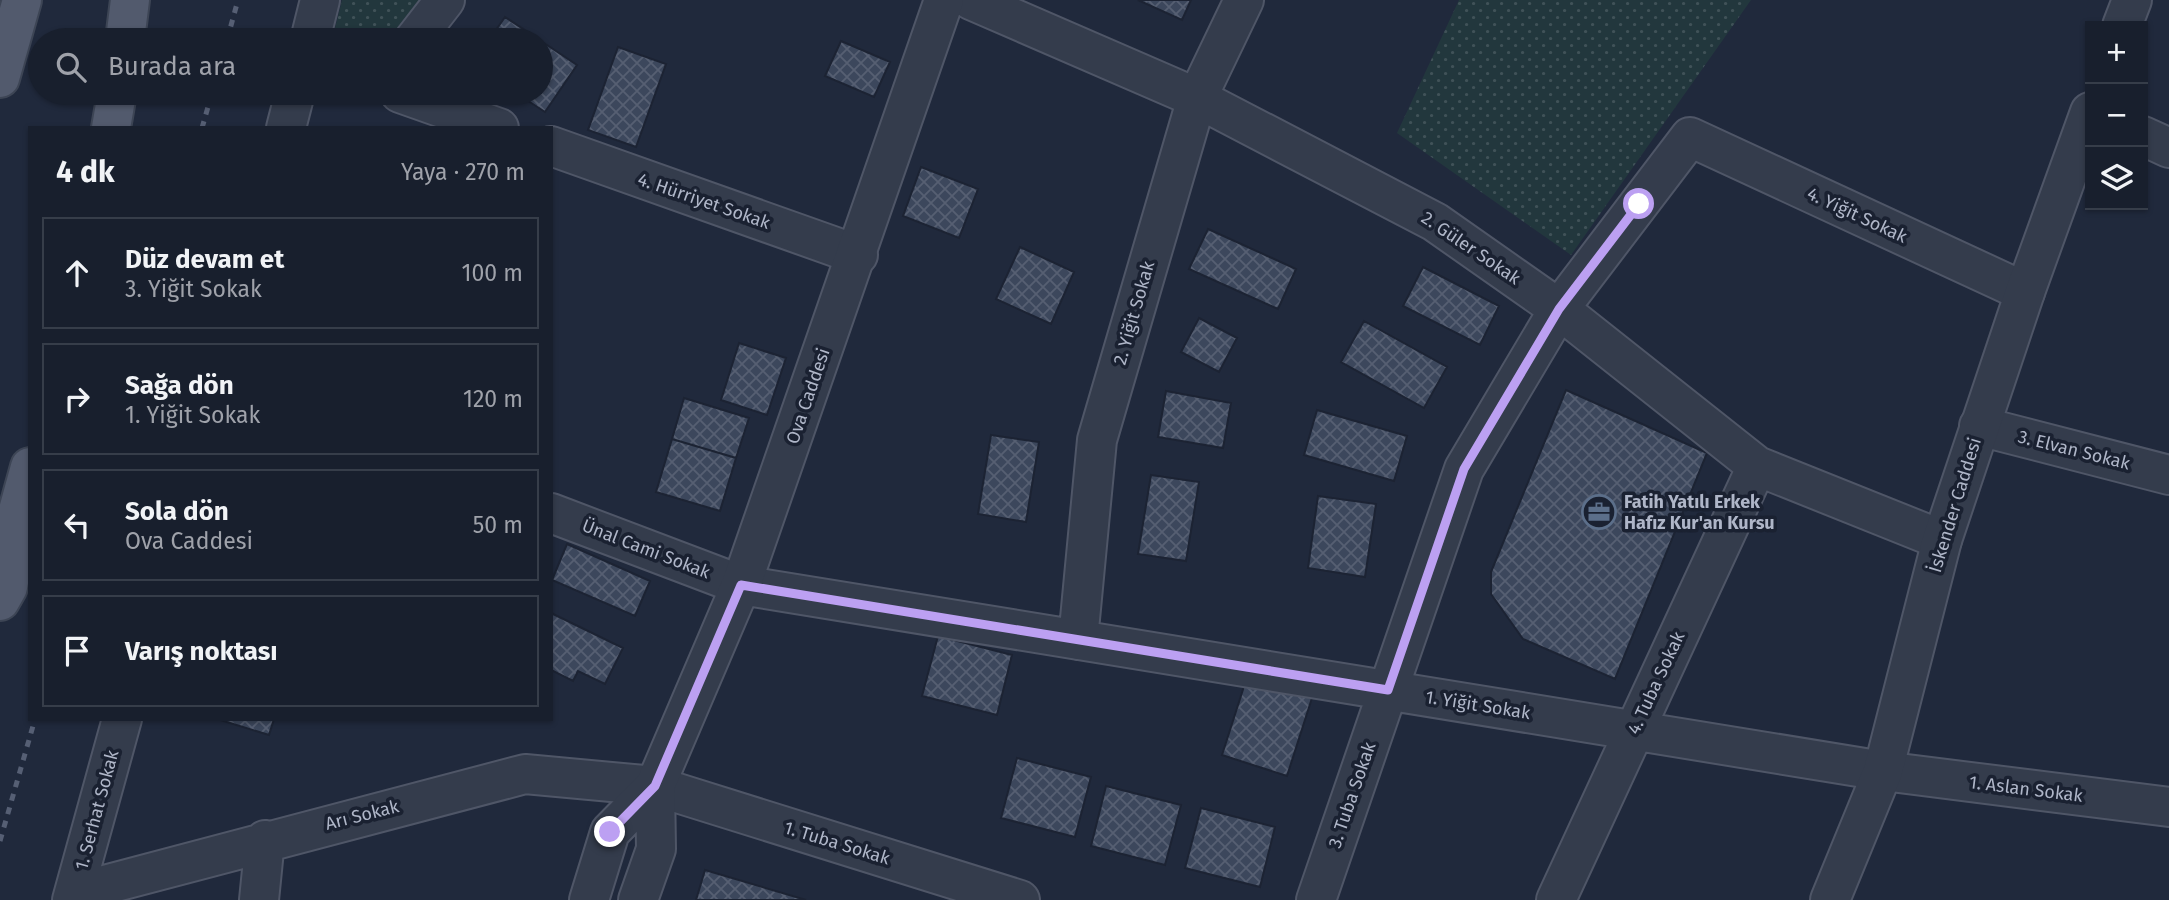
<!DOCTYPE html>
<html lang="tr">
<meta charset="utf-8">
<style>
:root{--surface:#181f2d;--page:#212735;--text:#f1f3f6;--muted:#9fa2aa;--line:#363d49}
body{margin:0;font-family:"Fira Sans",sans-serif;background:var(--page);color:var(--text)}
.controls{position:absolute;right:21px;top:21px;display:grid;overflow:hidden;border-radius:0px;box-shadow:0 2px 5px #0004}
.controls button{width:63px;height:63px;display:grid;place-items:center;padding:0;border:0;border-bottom:2px solid var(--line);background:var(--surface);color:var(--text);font:35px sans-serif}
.stop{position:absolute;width:21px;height:21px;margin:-16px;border:5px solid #bca0f2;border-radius:50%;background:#fff}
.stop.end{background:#bca0f2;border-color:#fff;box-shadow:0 2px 7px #0008}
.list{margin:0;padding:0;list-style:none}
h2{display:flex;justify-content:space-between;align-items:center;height:91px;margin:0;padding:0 28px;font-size:30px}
h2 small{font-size:23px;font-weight:400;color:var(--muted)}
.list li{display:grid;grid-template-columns:46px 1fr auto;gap:21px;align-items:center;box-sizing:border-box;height:112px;margin:0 14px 14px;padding:0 14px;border:2px solid var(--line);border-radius:0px}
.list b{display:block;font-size:26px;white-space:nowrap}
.list p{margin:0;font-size:23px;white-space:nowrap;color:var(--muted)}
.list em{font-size:23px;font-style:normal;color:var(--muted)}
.icon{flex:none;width:38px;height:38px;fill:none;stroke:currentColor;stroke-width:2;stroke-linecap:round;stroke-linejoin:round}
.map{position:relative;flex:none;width:2169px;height:900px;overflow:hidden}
.search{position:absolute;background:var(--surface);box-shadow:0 2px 5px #0004;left:28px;top:28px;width:525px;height:77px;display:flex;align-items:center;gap:18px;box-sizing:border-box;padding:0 24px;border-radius:38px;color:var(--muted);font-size:26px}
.panel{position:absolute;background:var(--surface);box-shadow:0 2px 5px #0004;left:28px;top:126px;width:525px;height:595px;border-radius:0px}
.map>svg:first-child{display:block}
.park{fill:url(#park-dots)}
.building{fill:url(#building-cross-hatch);stroke:#1c2333;stroke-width:2}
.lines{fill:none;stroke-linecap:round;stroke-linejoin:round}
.minor-casing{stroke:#4f5667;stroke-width:42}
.tertiary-casing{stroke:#4f5667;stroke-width:42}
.primary-casing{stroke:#3d4555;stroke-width:42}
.minor{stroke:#343c4c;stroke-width:38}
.tertiary{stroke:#343c4c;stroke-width:38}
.primary{stroke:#525a6d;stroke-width:38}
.rail{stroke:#565f74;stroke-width:5;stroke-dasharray:7 7;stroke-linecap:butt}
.route{stroke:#bca0f2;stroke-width:9}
.labels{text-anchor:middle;stroke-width:7;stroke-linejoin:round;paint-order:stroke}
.street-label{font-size:18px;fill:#afb6c8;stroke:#1a2131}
.poi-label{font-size:18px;font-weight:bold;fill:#afb6c8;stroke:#1a2131;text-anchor:start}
</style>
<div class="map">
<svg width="2169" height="900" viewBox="0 0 2169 900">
<defs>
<pattern id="park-dots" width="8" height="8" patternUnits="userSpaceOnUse" patternTransform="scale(1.75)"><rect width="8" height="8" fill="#22373d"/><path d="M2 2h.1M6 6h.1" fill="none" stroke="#405258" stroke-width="1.8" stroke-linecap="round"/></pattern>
<pattern id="building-cross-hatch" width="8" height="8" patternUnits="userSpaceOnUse" patternTransform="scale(1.75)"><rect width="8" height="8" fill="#3c475c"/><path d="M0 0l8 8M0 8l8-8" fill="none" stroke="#565f72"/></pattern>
</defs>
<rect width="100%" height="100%" fill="#20293c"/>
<path class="park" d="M 342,0 L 420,0 L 395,40 L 342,40 L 334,32 Z
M 1459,0 L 1751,0 L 1571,255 L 1397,133 Z"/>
<path class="building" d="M 1138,0 L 1191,0 L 1182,20 Z
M 505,17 L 540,40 L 489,40 Z
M 541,41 L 577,65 L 545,112 L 516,93 L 541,93 Z
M 841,41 L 890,62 L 874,97 L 825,76 Z
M 618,47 L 666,64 L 636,147 L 588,130 Z
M 921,167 L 978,189 L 959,238 L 903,216 Z
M 1208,229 L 1296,269 L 1278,309 L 1189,269 Z
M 1020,247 L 1074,272 L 1051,324 L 996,299 Z
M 1423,267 L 1499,306 L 1480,345 L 1403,306 Z
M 1199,318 L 1237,338 L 1219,372 L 1181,352 Z
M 1364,321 L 1447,367 L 1424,408 L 1341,362 Z
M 739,343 L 786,358 L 767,415 L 721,400 Z
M 1566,390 L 1707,453 L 1615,679 L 1523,639 L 1491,594 L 1491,572 Z
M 1166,391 L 1231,403 L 1223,448 L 1158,437 Z
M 684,398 L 749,418 L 736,458 L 672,439 Z
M 1317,410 L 1407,436 L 1394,481 L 1304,455 Z
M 991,435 L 1039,442 L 1026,522 L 978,514 Z
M 672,439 L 736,458 L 720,511 L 656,492 Z
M 1151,475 L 1199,482 L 1186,561 L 1138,554 Z
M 1318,496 L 1376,504 L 1365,577 L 1308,568 Z
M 567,544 L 650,581 L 635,616 L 552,580 Z
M 551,613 L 623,648 L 605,684 L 578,671 L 573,681 L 551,670 Z
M 938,636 L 1012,655 L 997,715 L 922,696 Z
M 1247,677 L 1312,698 L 1287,776 L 1222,755 Z
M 217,719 L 274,719 L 269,735 Z
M 1017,758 L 1091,777 L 1075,837 L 1001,818 Z
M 1106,786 L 1181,805 L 1165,865 L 1091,846 Z
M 1201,808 L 1275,827 L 1260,887 L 1185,868 Z
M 705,870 L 806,900 L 696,900 Z"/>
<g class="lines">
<g class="minor-casing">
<path id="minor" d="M 971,0 L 1197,98 L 1435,222 L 1559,309 L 1757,466 L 1942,540
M 310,40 L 320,0
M 414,40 L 445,0
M 400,93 L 499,128
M 286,128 L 295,93
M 2143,136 L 2169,148
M 551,146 L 858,255
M 1979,426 L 2169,475
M 551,513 L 741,585 L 1883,771 L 2169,807
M 1078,640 L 1097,440 L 1197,98 L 1244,0
M 74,893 L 525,774 L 655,786 L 1020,900
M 72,900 L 122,719
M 259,900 L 265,840
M 1316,900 L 1464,469 L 1559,309 L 1690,137 L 2025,292
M 1556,900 L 1757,466"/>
</g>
<g class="tertiary-casing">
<path id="tertiary" d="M 2122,26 L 2132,0
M 589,900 L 610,832 L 655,786 L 741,585 L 944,0
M 638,900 L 656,849 L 655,786
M 1830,900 L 1883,771 L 1942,540 L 2025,292 L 2090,112"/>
</g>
<g class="primary-casing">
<path id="primary" d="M 125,40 L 130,0
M 0,78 L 22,0
M 111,128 L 117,93
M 0,601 L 8,587 L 13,560 L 10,540 L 30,467"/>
</g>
<use href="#minor" class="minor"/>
<use href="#tertiary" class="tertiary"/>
<use href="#primary" class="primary"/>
<path class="rail" d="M 227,40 L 238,0
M 202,128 L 212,93
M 0,841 L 35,719"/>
</g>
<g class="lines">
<path class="route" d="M 610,832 L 655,786 L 741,585 L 1388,690 L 1464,469 L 1559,309 L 1639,204"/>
</g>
<defs>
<g id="office-ring" transform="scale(1.75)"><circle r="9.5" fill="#1a2131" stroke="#5c6f8a" stroke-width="1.5"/><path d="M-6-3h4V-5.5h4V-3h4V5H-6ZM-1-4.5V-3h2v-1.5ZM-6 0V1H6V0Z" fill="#5c6f8a"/></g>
</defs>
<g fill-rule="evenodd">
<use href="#office-ring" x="1599" y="512"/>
</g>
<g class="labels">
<g class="street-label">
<text transform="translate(704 201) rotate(19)" y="6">4. Hürriyet Sokak</text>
<text transform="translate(1857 215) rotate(25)" y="6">4. Yiğit Sokak</text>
<text transform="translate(1471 248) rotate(34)" y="6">2. Güler Sokak</text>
<text transform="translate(1134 313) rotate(-74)" y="6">2. Yiğit Sokak</text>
<text transform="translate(808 396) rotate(-71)" y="6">Ova Caddesi</text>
<text transform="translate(2074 450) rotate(14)" y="6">3. Elvan Sokak</text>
<text transform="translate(1955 505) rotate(-73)" y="6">İskender Caddesi</text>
<text transform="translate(646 549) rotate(21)" y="6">Ünal Cami Sokak</text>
<text transform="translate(1656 683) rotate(-65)" y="6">4. Tuba Sokak</text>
<text transform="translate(1478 705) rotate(9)" y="6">1. Yiğit Sokak</text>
<text transform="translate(2026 789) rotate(7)" y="6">1. Aslan Sokak</text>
<text transform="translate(1352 795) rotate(-71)" y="6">3. Tuba Sokak</text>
<text transform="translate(97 810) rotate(-75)" y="6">1. Serhat Sokak</text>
<text transform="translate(362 815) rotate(-14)" y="6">Arı Sokak</text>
<text transform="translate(837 843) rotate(17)" y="6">1. Tuba Sokak</text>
</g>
<g class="poi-label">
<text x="1624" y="508">Fatih Yatılı Erkek<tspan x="1624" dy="21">Hafız Kur'an Kursu</tspan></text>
</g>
</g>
</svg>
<div class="controls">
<button>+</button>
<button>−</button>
<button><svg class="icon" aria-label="layers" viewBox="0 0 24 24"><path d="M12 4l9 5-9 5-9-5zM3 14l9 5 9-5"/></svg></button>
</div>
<div class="stop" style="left:1639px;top:204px"></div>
<div class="stop end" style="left:610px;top:832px"></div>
<div class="search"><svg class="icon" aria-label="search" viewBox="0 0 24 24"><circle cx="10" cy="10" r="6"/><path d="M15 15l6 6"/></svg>Burada ara</div>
<section class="panel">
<h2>4 dk<small>Yaya · 270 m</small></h2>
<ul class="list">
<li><svg class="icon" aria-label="ahead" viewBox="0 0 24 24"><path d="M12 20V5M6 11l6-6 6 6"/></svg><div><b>Düz devam et</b><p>3. Yiğit Sokak</p></div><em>100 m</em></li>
<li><svg class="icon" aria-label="right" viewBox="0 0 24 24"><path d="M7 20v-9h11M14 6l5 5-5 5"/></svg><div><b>Sağa dön</b><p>1. Yiğit Sokak</p></div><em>120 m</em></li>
<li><svg class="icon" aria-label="left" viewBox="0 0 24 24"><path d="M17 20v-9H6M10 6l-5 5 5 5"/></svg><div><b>Sola dön</b><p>Ova Caddesi</p></div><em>50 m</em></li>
<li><svg class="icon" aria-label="arrive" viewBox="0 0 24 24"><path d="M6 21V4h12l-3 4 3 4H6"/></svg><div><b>Varış noktası</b></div></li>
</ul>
</section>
</div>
